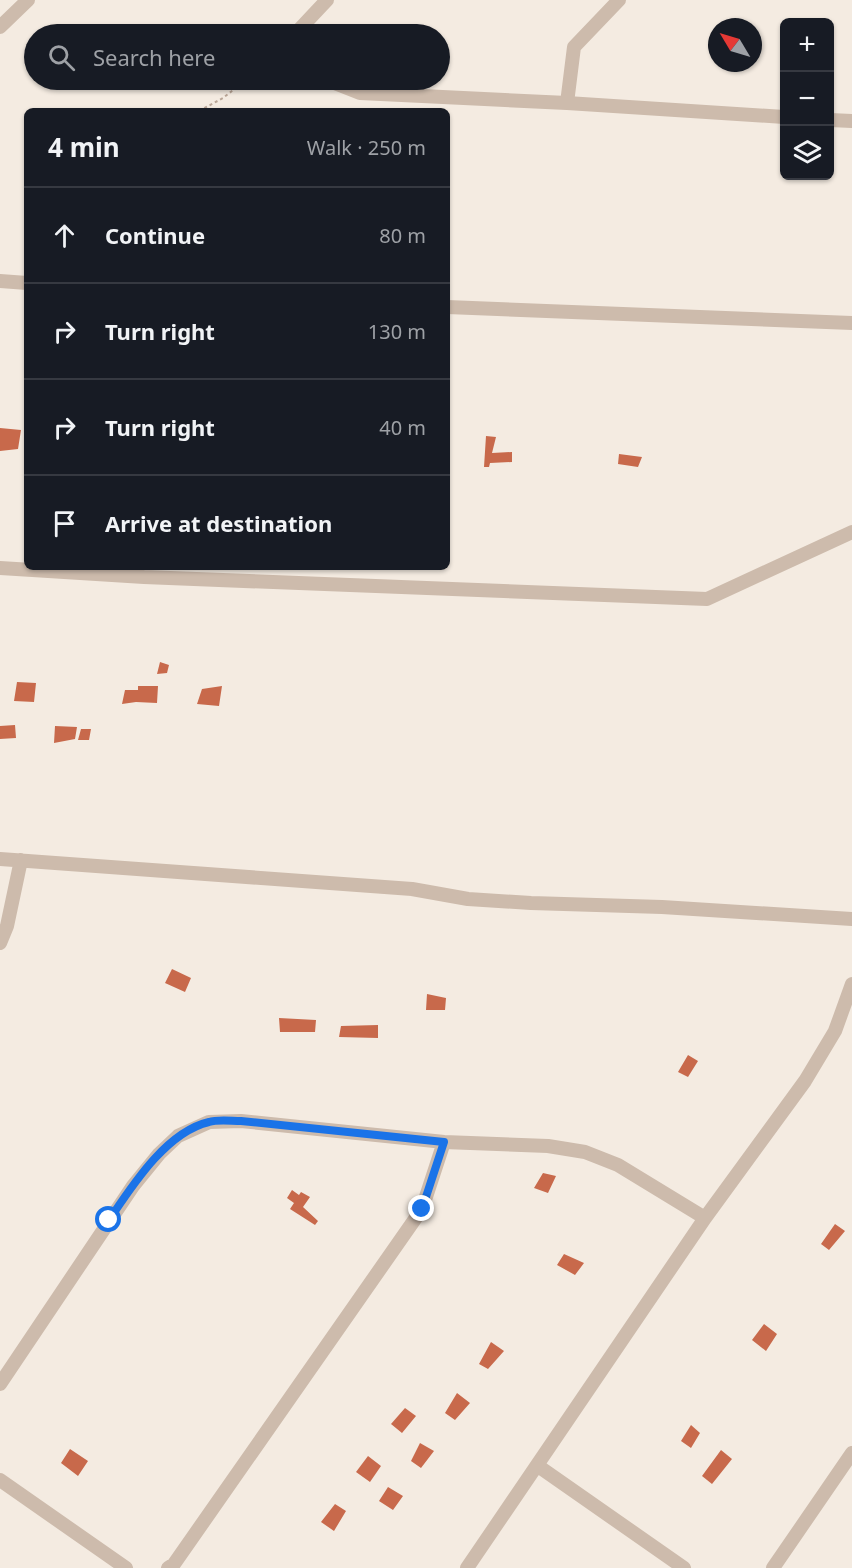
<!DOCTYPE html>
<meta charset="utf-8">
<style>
:root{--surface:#171b24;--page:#20242c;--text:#f1f3f6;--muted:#9ea1a6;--line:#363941}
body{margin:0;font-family:"Noto Sans",sans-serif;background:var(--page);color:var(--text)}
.controls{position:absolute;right:18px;top:18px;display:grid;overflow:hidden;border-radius:9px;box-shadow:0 2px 4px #0004}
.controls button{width:54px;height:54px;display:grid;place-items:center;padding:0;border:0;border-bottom:2px solid var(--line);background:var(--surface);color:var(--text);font:30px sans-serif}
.compass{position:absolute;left:708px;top:18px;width:54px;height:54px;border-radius:50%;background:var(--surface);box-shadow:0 2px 4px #0004;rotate:308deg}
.stop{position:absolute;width:18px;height:18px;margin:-14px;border:4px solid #1a73e8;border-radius:50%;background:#fff}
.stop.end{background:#1a73e8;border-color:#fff;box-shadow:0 2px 6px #0008}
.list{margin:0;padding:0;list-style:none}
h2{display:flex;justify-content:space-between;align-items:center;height:78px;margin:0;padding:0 24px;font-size:26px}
h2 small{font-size:20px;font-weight:400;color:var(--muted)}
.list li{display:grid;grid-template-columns:39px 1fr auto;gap:18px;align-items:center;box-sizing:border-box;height:96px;padding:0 24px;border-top:2px solid var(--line)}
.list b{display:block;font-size:22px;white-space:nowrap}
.list em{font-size:20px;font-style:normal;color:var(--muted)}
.icon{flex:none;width:33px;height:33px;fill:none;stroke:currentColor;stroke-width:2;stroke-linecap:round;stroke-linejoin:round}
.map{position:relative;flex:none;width:852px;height:1568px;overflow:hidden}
.search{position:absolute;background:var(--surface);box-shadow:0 2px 4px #0004;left:24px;top:24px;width:426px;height:66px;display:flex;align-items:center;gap:15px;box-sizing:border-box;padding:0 21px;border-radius:33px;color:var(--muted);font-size:22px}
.panel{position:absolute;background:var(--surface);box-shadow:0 2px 4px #0004;left:24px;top:108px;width:426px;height:462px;border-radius:9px}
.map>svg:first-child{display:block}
.building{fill:#c8694b}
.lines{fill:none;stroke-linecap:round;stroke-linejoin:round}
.path{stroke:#b9a596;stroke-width:2;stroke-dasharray:3 3;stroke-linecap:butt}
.street{stroke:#cdbbac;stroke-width:14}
.route{stroke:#1a73e8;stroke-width:8}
</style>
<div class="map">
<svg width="852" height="1568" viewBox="0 0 852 1568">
<rect width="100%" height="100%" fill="#f4ebe1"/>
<path class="building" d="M 0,428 L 21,430 L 18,449 L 0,451 Z
M 486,436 L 496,437 L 492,453 L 512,452 L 512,462 L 490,463 L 489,467 L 484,467 Z
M 619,454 L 642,457 L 638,467 L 618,464 Z
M 160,662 L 169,665 L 167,673 L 157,674 Z
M 17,682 L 36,683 L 34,702 L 14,701 Z
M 138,686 L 158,686 L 157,703 L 136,702 L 122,704 L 125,690 L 138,690 Z
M 222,686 L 219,706 L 197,704 L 202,689 Z
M 15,725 L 16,738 L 0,739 L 0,726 Z
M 55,726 L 77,727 L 75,739 L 54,743 Z
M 81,729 L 91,729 L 89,740 L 78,740 Z
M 172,969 L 191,978 L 185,992 L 165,983 Z
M 427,994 L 446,998 L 445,1010 L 426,1010 Z
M 279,1018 L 316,1020 L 315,1032 L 280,1032 Z
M 378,1025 L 378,1038 L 339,1037 L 341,1026 Z
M 688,1055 L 698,1061 L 688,1077 L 678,1072 Z
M 543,1173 L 556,1176 L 548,1193 L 534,1188 Z
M 292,1190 L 299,1195 L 301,1192 L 310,1197 L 303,1207 L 318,1221 L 315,1225 L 290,1209 L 294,1203 L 287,1198 Z
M 835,1224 L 845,1231 L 829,1250 L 821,1244 Z
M 564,1254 L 584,1263 L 575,1275 L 557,1265 Z
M 764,1324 L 777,1334 L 766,1351 L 752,1340 Z
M 491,1342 L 504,1351 L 488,1369 L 479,1364 Z
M 457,1393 L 470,1403 L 455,1420 L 445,1413 Z
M 405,1408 L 416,1416 L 402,1433 L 391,1424 Z
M 691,1425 L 700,1433 L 691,1448 L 681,1441 Z
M 420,1443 L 434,1451 L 421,1468 L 411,1461 Z
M 70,1449 L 88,1461 L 78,1476 L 61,1463 Z
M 721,1450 L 732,1459 L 712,1484 L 702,1476 Z
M 368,1456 L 381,1466 L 370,1482 L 356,1472 Z
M 388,1487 L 403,1496 L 393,1510 L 379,1501 Z
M 335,1504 L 346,1511 L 334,1531 L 321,1522 Z"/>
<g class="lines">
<path class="path" d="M 199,111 L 223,98 L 246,80"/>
<path class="street" d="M 0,27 L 28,0
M 295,34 L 327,0
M 327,80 L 360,93 L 567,103 L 784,117
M 567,103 L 574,47 L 619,0
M 830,120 L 852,121
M 0,281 L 27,283
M 447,307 L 852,323
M 0,568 L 144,577 L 707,599 L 852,532
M 0,859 L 412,889 L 468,899 L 531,903 L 662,907 L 852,919
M 0,943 L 7,926 L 21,860
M 0,1384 L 133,1186 L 159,1154 L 178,1136 L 209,1122 L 241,1121 L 444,1142 L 548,1146 L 585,1152 L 618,1165 L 705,1218
M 538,1466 L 684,1568
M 0,1480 L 126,1568
M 168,1568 L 174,1564 L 422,1209 L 444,1142
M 467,1568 L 705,1218 L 805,1081 L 835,1031 L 852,984
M 773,1568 L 852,1453"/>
</g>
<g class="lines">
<path class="route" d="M 109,1220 C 132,1186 166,1132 209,1122 C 218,1119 231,1121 241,1121 L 444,1142 L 422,1209"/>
</g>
</svg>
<div class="controls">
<button>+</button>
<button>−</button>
<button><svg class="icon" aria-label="layers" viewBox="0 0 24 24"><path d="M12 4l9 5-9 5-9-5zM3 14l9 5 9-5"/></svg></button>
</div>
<svg class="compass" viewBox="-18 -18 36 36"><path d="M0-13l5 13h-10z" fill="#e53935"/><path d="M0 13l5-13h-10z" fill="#9ea1a6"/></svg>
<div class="stop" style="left:109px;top:1220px"></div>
<div class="stop end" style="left:422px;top:1209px"></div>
<div class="search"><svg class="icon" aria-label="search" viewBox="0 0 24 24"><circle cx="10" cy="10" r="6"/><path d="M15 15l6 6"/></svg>Search here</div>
<section class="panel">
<h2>4 min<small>Walk · 250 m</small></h2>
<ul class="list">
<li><svg class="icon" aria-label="ahead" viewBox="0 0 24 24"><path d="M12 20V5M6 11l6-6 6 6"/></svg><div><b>Continue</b></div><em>80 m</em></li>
<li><svg class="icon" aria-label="right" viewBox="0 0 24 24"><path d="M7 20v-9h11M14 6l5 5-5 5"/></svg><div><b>Turn right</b></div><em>130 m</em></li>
<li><svg class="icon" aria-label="right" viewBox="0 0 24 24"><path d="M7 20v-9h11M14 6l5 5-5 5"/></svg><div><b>Turn right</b></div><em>40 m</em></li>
<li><svg class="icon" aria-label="arrive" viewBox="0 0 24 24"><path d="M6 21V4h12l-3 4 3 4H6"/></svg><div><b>Arrive at destination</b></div></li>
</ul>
</section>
</div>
